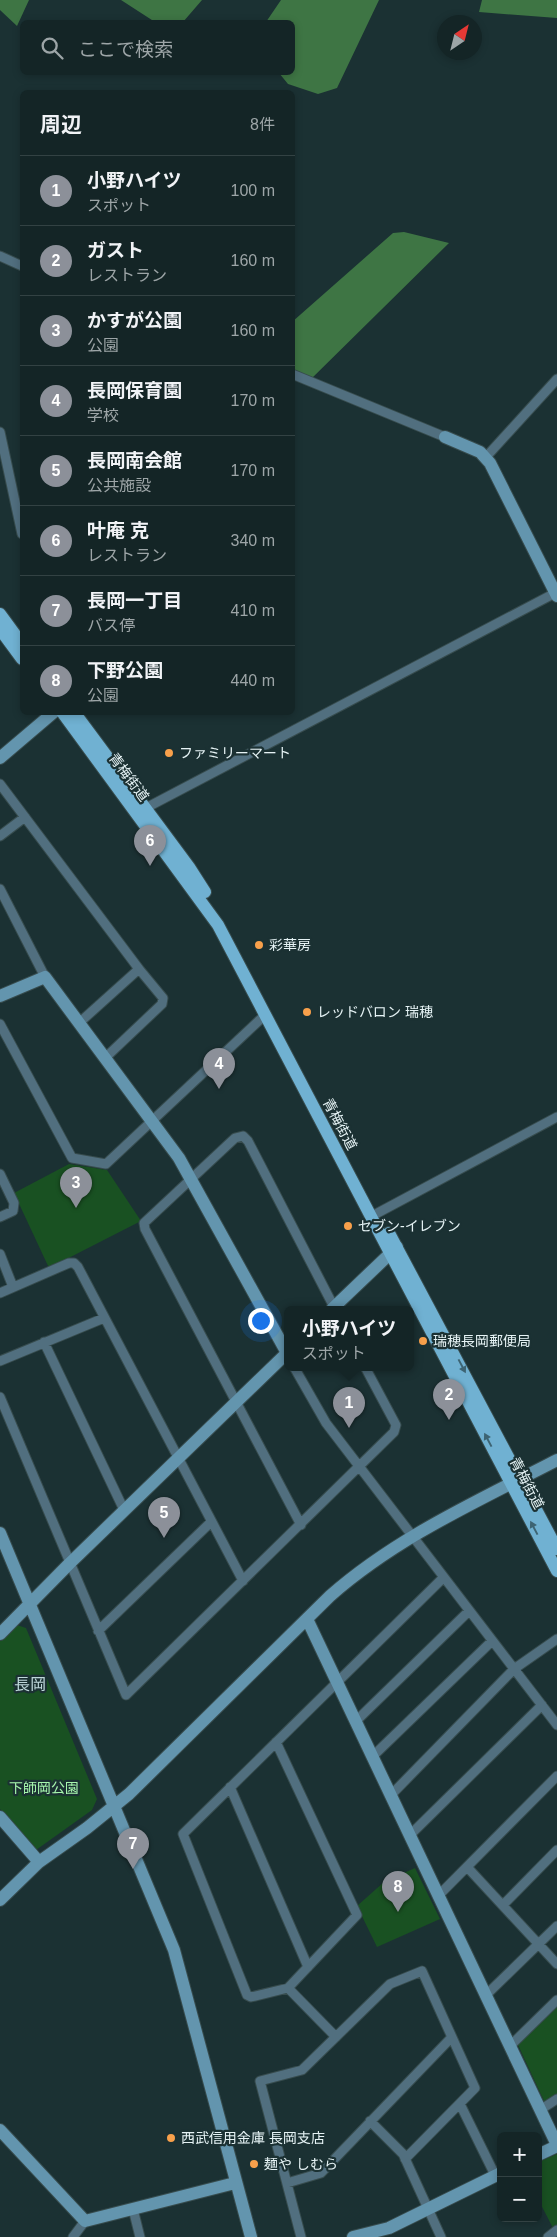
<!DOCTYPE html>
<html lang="ja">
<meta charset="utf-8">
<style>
:root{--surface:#142526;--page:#1d2d2e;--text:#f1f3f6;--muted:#9da5a7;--line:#334243;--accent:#8c9099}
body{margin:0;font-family:Arial,"Noto Sans JP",sans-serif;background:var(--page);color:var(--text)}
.controls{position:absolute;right:15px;bottom:15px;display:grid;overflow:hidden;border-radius:8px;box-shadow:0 2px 8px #0003}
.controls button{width:45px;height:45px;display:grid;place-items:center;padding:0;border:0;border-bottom:1px solid var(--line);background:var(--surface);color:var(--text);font:25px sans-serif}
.compass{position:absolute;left:437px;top:15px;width:45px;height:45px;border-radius:50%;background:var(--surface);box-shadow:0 2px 8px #0003;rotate:35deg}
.you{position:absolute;left:260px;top:1320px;width:18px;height:18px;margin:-12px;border:4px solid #fff;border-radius:50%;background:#1a73e8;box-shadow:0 0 0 8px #1a73e833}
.badge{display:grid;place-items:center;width:32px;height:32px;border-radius:50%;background:var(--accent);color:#fff;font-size:16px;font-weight:700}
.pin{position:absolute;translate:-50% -41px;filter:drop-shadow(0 1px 2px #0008)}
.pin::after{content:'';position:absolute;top:26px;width:18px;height:15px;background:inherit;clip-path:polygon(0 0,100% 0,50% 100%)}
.popup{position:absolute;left:284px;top:1306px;width:130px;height:65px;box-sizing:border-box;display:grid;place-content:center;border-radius:8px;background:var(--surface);filter:drop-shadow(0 1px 4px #0005);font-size:16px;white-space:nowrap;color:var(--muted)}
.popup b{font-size:19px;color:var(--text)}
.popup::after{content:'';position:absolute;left:50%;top:100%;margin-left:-10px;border:10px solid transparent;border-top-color:var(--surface)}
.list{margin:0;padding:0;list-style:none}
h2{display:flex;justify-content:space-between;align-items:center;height:65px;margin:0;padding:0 20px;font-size:21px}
h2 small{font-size:16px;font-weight:400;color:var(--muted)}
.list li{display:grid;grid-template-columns:32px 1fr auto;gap:15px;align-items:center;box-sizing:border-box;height:70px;padding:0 20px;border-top:1px solid var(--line)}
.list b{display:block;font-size:19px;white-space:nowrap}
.list p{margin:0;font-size:16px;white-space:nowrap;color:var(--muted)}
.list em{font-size:16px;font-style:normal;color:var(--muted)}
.icon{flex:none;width:28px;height:28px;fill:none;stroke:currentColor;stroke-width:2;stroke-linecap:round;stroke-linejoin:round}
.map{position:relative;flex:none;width:557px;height:2237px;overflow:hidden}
.search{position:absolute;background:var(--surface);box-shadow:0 2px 8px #0003;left:20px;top:20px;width:275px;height:55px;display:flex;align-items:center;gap:12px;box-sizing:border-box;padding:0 18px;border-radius:8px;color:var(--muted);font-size:19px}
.panel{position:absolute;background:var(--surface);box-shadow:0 2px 8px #0003;left:20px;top:90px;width:275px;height:625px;border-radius:8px}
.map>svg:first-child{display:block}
.green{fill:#195122}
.forest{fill:#3e7544}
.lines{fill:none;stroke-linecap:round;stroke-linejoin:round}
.street-casing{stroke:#374c4e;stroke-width:11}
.secondary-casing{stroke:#374c4e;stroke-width:14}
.primary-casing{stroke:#374c4e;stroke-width:14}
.street{stroke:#516f7f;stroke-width:9}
.secondary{stroke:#6395ae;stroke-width:12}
.primary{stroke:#70b1d2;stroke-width:12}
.oneway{fill:#3d6473}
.poi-dot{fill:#f8a04b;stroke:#1b3133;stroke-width:2}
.labels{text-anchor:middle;stroke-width:4.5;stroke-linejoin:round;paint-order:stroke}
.poi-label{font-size:14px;fill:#e6f3f5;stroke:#1b3133;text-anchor:start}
.street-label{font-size:14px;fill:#e6f3f5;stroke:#1b3133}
.park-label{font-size:14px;fill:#a7f6ad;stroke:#1b3133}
.quarter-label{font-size:16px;fill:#bed8da;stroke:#1b3133}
</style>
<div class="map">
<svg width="557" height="2237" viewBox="0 0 557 2237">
<rect width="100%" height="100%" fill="#1b3133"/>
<path class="green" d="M 69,1164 L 107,1170 L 141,1221 L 49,1268 L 14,1193 Z
M 17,1625 L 26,1628 L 97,1799 L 92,1810 L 36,1850 L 0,1809 L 0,1641 Z
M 415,1868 L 440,1919 L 377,1947 L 357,1906 L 384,1882 Z
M 557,2006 L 557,2096 L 548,2102 L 544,2101 L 518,2045 Z
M 557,2154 L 557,2226 L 553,2228 L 538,2199 L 538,2162 Z"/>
<path class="forest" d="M 0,0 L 29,0 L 17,26 L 0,10 Z
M 121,0 L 202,0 L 183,22 L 155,22 Z
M 281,0 L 379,0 L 337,88 L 318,94 L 288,84 L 279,73 L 292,72 L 292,22 L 266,22 Z
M 482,0 L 557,0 L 557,18 L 479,12 Z
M 404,232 L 449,243 L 309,381 L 293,374 L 292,322 L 393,233 Z"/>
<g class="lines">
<g class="street-casing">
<path id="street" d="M 0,256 L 22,266
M 292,374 L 445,437
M 0,432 L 22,534
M 486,457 L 557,379
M 0,784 L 139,969 L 79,1023
M 142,810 L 557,592
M 0,836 L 25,817
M 0,889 L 45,977
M 0,1024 L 72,1158 L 106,1164 L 266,1014
M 105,1058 L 162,1004 L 163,998 L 139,969
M 0,1174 L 14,1203 L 13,1211 L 0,1217
M 372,1216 L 557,1117
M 0,1254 L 13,1287
M 0,1293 L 69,1263 L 74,1263 L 78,1267 L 243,1581
M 44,1342 L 124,1510
M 0,1361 L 104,1318
M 294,1367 L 326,1423 L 557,1725
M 0,1397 L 126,1695 L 394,1432 L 396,1425 L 365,1367
M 301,1525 L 145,1229 L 144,1223 L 235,1138 L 243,1136 L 248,1141 L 335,1309
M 98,1631 L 211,1522
M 356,1721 L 469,1611
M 276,1742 L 357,1915 L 288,1988 L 251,1997 L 247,1995 L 183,1834 L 443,1578
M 373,1756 L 492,1641
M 230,1787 L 308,1967
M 391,1795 L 514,1669 L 557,1639
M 411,1834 L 542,1705
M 468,1868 L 557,1964
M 438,1896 L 557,1776
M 503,1905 L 557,1850
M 288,1988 L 336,2037
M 485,1996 L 557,1926
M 510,2046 L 557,2000
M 460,2104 L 495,2175
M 540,2110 L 557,2099
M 370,2121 L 403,2154 L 441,2237
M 287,2183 L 321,2173 L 451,2038
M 133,2209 L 140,2237
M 73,2237 L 85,2221
M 301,2237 L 260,2081 L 302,2070 L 390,1984 L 422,1971 L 475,2088 L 405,2159
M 548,2237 L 557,2230"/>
</g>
<g class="secondary-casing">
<path id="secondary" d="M 445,437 L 480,452 L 490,463 L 557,596
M 0,758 L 54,712
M 0,996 L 45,977 L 179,1158 L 287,1353
M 332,1309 L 397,1247
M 0,1533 L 174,1950 L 251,2237
M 307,1619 L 557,2145
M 0,1634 L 70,1563 L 288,1352
M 0,1817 L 39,1862
M 0,1900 L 39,1862 L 87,1828 L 129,1794 L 330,1596 C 397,1537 478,1501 557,1460
M 0,2130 L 85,2221 L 235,2183
M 538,2155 L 557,2146
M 353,2237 L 389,2228 L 501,2173"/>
</g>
<g class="primary-casing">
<path id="primary" d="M 0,614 L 22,644
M 0,629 L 22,659
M 62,712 L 218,925 L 557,1571
M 74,712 L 189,867 L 205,892
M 389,1233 L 557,1549"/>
</g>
<use href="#street" class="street"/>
<use href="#secondary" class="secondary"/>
<use href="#primary" class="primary"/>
</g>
<defs><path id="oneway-solid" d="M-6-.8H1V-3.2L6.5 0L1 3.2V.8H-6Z" transform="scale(1.25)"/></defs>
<g class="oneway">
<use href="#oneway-solid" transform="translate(462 1366) rotate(62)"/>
<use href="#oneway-solid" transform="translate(488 1440) rotate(-118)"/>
<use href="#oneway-solid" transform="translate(534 1528) rotate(-118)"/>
</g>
<g class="poi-dot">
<circle cx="169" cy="753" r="5"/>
<circle cx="259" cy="945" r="5"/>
<circle cx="307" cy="1012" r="5"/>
<circle cx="348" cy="1226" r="5"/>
<circle cx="423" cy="1341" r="5"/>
<circle cx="171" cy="2138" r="5"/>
<circle cx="254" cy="2164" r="5"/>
</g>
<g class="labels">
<g class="poi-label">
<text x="179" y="758">ファミリーマート</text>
<text x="269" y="950">彩華房</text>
<text x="317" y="1017">レッドバロン 瑞穂</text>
<text x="358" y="1231">セブン-イレブン</text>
<text x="433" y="1346">瑞穂長岡郵便局</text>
<text x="181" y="2143">西武信用金庫 長岡支店</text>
<text x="264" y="2169">麺や しむら</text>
</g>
<g class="street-label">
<text transform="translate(129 777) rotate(53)" y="5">青梅街道</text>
<text transform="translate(340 1124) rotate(62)" y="5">青梅街道</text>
<text transform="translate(527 1483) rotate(62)" y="5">青梅街道</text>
</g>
<g class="park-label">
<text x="44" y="1793">下師岡公園</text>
</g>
<g class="quarter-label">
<text x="30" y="1690">長岡</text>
</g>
</g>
</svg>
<div class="controls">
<button>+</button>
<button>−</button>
</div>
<svg class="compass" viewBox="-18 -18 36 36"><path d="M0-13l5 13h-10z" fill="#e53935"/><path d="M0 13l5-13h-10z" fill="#9da5a7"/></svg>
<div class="you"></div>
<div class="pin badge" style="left:349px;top:1428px">1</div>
<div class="popup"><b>小野ハイツ</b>スポット</div>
<div class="pin badge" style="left:449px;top:1420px">2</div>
<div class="pin badge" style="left:76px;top:1208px">3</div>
<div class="pin badge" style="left:219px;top:1089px">4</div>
<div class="pin badge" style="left:164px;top:1538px">5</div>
<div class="pin badge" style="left:150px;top:866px">6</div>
<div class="pin badge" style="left:133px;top:1869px">7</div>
<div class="pin badge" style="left:398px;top:1912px">8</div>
<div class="search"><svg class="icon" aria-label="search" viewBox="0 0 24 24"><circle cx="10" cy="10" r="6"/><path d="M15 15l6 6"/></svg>ここで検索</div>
<section class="panel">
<h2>周辺<small>8件</small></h2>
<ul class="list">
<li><span class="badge">1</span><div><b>小野ハイツ</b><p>スポット</p></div><em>100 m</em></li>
<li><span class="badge">2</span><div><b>ガスト</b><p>レストラン</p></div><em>160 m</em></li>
<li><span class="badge">3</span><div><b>かすが公園</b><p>公園</p></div><em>160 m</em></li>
<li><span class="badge">4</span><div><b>長岡保育園</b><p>学校</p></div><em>170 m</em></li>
<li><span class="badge">5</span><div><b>長岡南会館</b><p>公共施設</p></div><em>170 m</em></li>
<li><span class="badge">6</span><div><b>叶庵 克</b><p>レストラン</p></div><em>340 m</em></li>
<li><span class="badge">7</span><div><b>長岡一丁目</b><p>バス停</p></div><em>410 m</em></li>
<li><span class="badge">8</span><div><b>下野公園</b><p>公園</p></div><em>440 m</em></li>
</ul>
</section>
</div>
